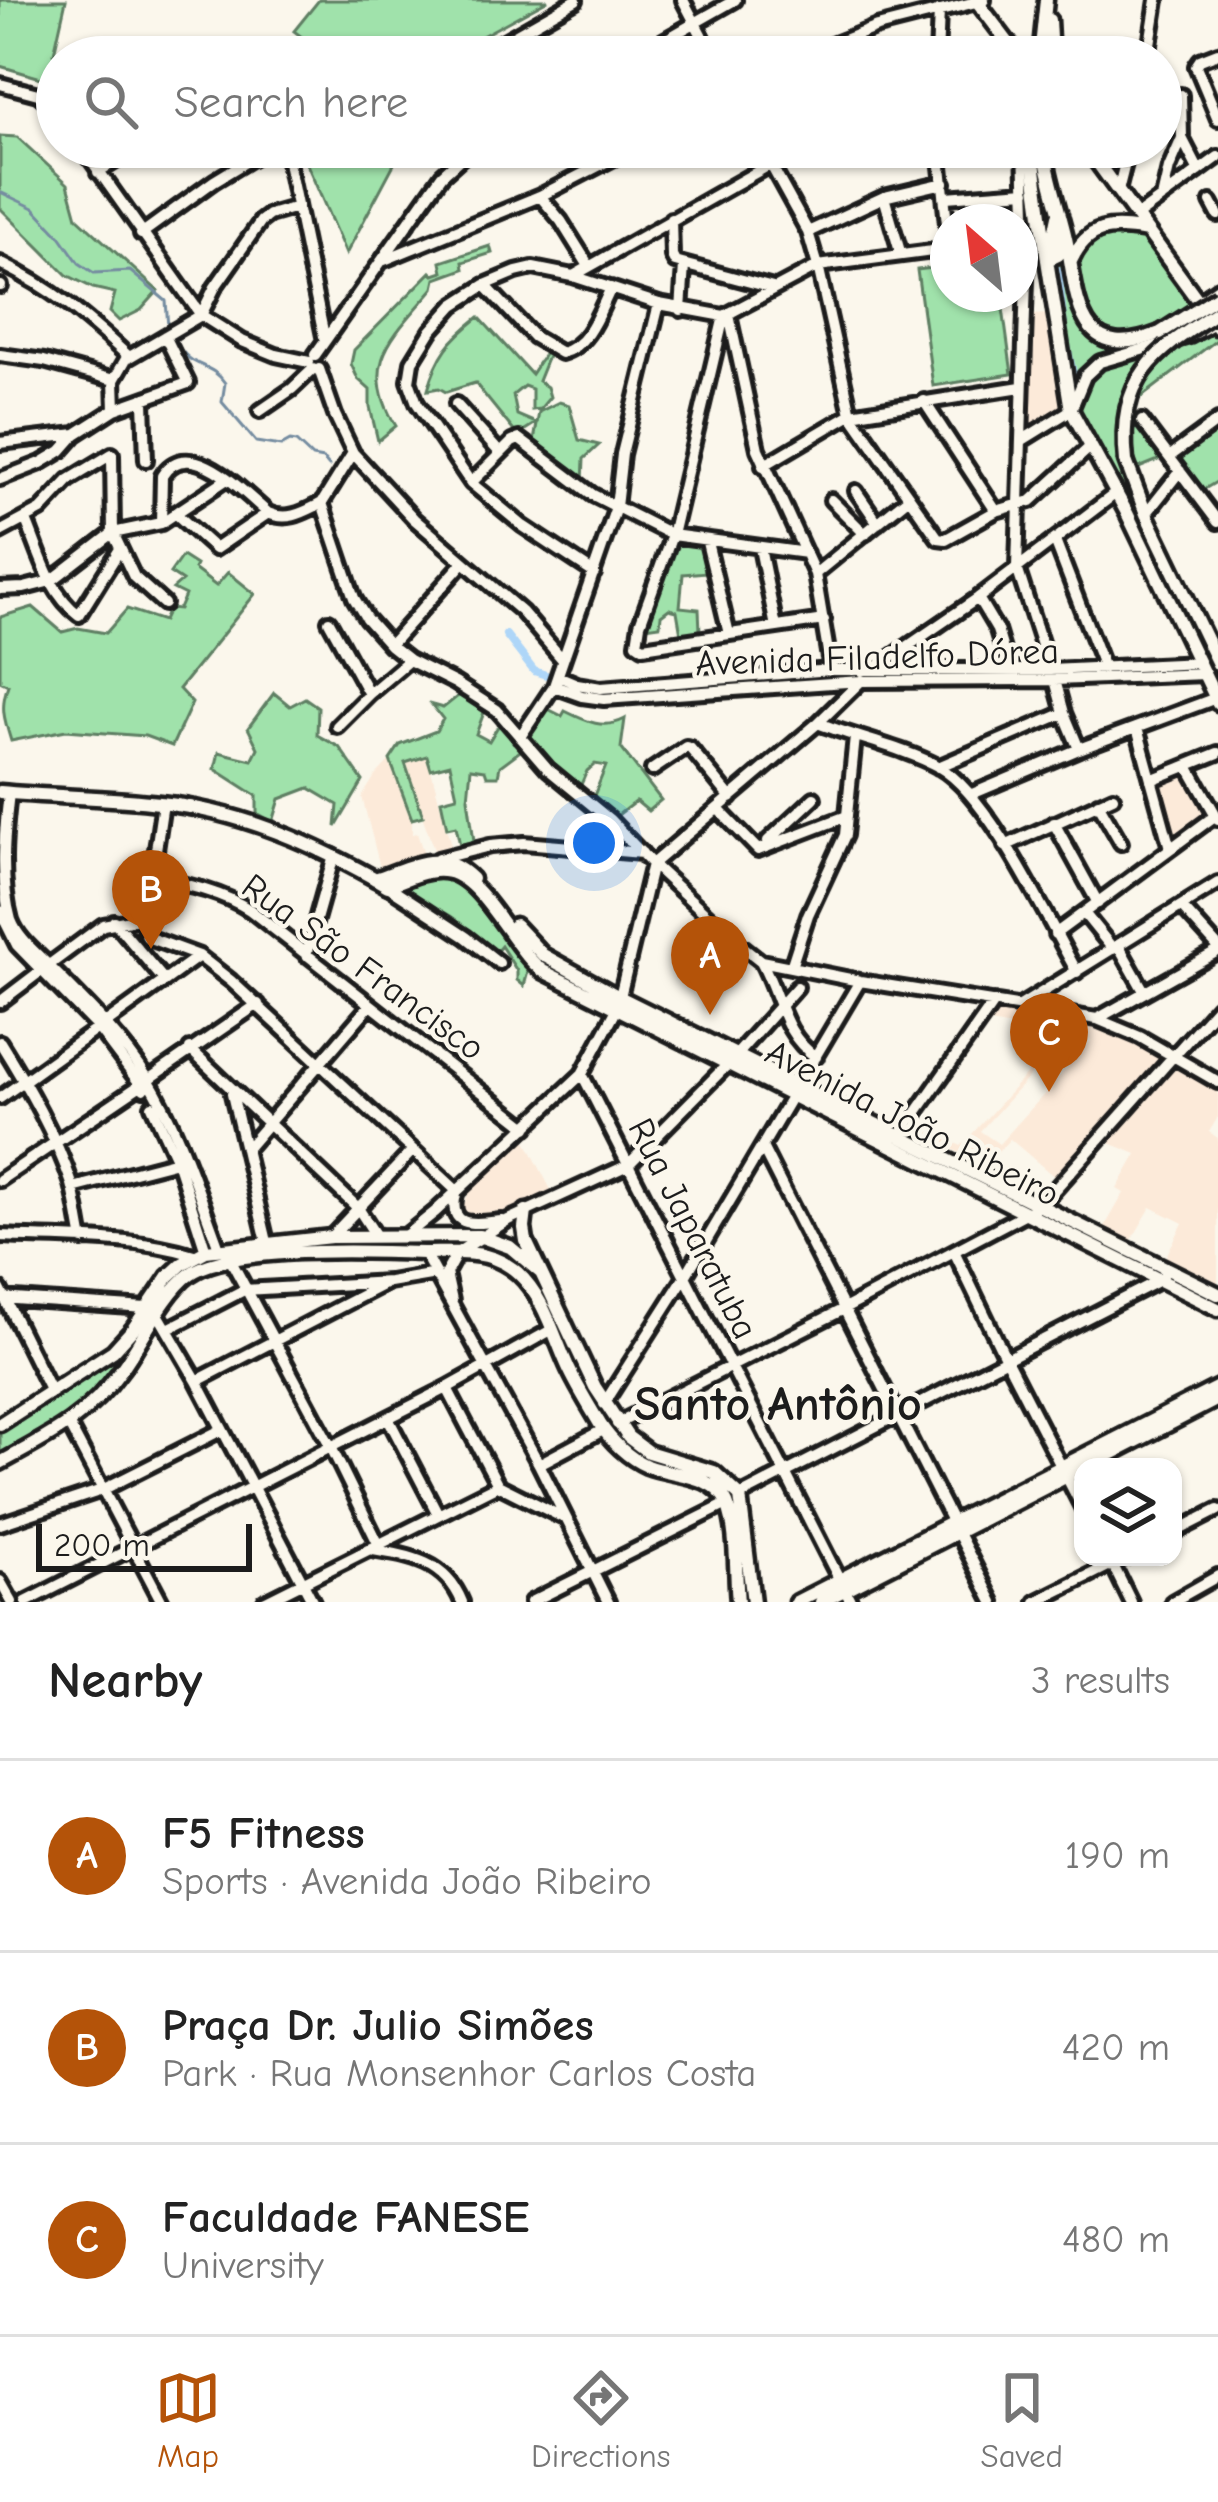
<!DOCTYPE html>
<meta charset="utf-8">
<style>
:root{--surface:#fff;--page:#f2f2f2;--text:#222;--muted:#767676;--line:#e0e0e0;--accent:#b45309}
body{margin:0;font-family:"Comic Neue",sans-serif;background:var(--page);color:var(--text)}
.controls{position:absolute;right:36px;bottom:36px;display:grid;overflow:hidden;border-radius:24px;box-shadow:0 3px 9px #0004}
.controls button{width:108px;height:108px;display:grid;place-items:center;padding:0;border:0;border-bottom:3px solid var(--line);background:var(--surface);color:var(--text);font:60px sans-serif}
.compass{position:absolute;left:930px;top:204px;width:108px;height:108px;border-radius:50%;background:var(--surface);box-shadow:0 3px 9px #0004;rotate:332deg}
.scale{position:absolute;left:36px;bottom:30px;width:216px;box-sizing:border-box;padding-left:12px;border:6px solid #1c1c1c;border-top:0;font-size:33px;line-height:42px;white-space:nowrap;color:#1c1c1c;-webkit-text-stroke:9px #fbf7ec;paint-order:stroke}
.you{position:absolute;left:594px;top:843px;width:42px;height:42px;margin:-30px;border:9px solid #fff;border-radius:50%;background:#1a73e8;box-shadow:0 0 0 18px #1a73e833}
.badge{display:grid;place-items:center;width:78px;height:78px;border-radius:50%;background:var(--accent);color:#fff;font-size:39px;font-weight:700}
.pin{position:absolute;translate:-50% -99px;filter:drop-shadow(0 3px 6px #0008)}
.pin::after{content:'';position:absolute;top:63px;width:42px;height:36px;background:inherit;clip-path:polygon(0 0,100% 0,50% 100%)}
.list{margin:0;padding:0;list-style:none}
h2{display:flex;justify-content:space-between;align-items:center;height:156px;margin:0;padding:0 48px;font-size:51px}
h2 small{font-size:39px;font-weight:400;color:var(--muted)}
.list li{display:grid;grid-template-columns:78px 1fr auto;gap:36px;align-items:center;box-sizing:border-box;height:192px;padding:0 48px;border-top:3px solid var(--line)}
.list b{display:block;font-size:45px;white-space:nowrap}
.list p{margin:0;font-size:39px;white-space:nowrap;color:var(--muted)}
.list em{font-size:39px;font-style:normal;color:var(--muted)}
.icon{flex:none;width:66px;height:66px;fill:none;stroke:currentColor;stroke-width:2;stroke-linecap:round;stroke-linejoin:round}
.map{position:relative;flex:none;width:1218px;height:1602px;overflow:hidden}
.search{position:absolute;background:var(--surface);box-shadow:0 3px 9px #0004;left:36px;right:36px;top:36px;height:132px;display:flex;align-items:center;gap:30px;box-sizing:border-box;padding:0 42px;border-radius:66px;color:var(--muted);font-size:45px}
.sheet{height:732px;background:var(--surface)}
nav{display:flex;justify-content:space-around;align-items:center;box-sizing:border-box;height:168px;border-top:3px solid var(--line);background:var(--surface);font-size:33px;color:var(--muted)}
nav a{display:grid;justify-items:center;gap:6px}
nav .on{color:var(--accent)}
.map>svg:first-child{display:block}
.built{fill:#fcead9;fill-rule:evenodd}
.green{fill:#a0e2ab;stroke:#5e7f64;stroke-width:3}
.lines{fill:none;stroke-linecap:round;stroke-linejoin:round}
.stream{stroke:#748ca0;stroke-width:3}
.canal{stroke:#aed6f8;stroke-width:8}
.minor-casing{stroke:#1c1c1c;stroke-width:20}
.major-casing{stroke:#1c1c1c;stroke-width:21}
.minor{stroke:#fbf7ec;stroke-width:10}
.major{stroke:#fbf7ec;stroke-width:12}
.major-bridge-casing{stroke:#1c1c1c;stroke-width:21;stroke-linecap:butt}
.major-bridge{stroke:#fbf7ec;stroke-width:12}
.labels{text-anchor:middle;stroke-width:9;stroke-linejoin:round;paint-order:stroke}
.street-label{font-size:36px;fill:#1c1c1c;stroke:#fbf7ec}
.district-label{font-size:48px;font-weight:bold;fill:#1c1c1c;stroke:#fbf7ec}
</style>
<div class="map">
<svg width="1218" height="1602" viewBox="0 0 1218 1602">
<rect width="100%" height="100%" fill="#fbf7ec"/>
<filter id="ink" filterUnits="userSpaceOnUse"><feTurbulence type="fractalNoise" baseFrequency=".00833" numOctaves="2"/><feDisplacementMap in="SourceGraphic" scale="24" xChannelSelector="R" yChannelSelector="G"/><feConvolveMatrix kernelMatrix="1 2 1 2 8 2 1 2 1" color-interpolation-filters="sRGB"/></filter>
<g filter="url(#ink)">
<path class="built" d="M 1050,314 L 1062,407 L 1025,431 L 1028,315 Z
M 427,755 L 452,849 L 435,853 L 404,763 Z
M 390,760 L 412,819 L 412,834 L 417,833 L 425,857 L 381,871 L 362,797 L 375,776 Z
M 1186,772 L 1208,811 L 1172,838 L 1159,784 Z
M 994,1007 L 1110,1026 L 1127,1034 L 1161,1056 L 1057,1179 L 1010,1139 L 986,1165 L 911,1130 ZM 984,1022 L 1061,1036 L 961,1146 L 919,1124 ZM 1074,1028 L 1091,1041 L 1040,1099 L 999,1144 L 980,1131 Z
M 1173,1063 L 1218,1089 L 1218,1117 L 1209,1132 L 1218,1138 L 1218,1285 L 1165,1258 L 1183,1223 L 1151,1207 L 1130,1243 L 1104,1228 L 1124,1193 L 1117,1189 L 1137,1154 L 1102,1140 Z
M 525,1139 L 551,1190 L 506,1213 L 471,1217 L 462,1209 L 471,1188 L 511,1149 Z"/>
<path class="green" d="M 0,0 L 66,0 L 48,80 L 0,66 Z
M 319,0 L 548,0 L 469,43 L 477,57 L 328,57 L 294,31 Z
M 0,136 L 17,137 L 68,184 L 77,217 L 158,291 L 141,310 L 119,321 L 110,312 L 115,293 L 93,288 L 67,275 L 0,208 Z
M 320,147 L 403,147 L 346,254 L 303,155 Z
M 1111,230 L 1144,235 L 1218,339 L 1135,402 L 1134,416 L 1163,456 L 1161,459 L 1124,474 L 1128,489 L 1124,491 L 1078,411 L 1065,336 L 1054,251 L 1089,240 Z
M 490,246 L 492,253 L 463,262 L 464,269 L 436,279 L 434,288 C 395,335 357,362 396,426 L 378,441 L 370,407 L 370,390 L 358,379 L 351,364 L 354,350 L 431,272 L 434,275 L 443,272 L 441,262 Z
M 948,266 L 948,294 L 1001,294 L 1012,374 L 933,386 L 917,270 Z
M 479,317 L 531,374 L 545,353 L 548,356 L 538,381 L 547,387 L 550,397 L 540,409 L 532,410 L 532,389 L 524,386 L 513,395 L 517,415 L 536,423 L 517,435 L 475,383 L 446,392 L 439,388 L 428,390 C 438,354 450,340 479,317 Z
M 559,402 L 569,405 L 579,440 L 599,445 L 584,459 L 583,484 L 533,447 L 539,412 Z
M 1218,429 L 1218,481 L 1201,491 L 1177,456 Z
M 674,540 L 703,547 L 708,572 L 683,574 L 680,607 L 699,609 L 700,631 L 681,634 L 677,611 L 669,609 L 661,615 L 660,625 L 646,627 Z
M 182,556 L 196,565 L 194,569 L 216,586 L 228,572 L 255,594 L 179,689 L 192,703 L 172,746 L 145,736 L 66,730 L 11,741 C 4,719 0,706 8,685 L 0,681 L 0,617 L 33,607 L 62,632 L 78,628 L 106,633 L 127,609 L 163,621 L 169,608 L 179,609 L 185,595 L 173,589 L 182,581 L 170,573 Z
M 463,692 L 486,707 L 476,734 L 489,741 L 503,718 L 523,749 L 500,766 L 498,776 L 487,776 L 485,770 L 471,768 L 468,798 L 474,841 L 460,845 L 456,826 L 447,828 L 441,800 L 457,796 L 450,764 L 431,769 L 427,756 L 405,763 L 423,816 L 412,819 L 390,760 L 400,745 L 436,731 L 443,719 L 432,705 L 443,708 Z
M 274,693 L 290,706 L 305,698 L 318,707 L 317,735 L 339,747 L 363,781 L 336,827 L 338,805 L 309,788 L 280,799 L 273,822 L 257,813 L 257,796 L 215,769 L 219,752 L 252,760 L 258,748 L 248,728 Z
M 546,708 L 562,716 L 565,711 C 587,722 604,730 625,719 L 621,748 L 661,800 L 648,811 L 636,801 L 614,818 L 593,798 L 606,766 L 595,764 L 587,771 L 579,789 L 527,736 Z
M 439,876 C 479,889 508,933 529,968 L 524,986 L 517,980 L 517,971 L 501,946 L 494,954 L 456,927 L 456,920 C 440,907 418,903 405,890 L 406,885 L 411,880 Z
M 125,1352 L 108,1375 L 111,1378 L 87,1407 L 0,1458 L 0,1428 Z"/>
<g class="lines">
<path class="stream" d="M 0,192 L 34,208 L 60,236 L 79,263 L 94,273 L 130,271 L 166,301 L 168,327
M 172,339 C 178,346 184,356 193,361 C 206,368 216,370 225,383 L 222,402 L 256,442 L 281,446 L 290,441 L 296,442 L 312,457 L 323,459 L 329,466"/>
<path class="canal" d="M 1042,166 L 1051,229
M 1058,270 L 1065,336 L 1073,373
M 1136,518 L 1161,566
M 1184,612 L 1218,684
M 506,635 L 534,671 L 558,679
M 629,692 L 704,685
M 359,1246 L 476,1246 L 503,1257
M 744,1580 L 747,1602"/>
<g class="minor-casing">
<path id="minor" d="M 683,0 L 713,57
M 485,52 L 576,0
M 1218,53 L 1200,60 L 1196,66 L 1218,119
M 264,55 L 265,57
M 635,57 L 735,0
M 801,57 L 877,27 L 984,0
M 937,57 L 939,11
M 1148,57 L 1157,0
M 0,84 L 38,94 L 57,110
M 1182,138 L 1199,171
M 82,147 L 201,315 L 242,341 L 276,355 L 309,362
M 285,147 L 325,341
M 761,147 L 808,232 L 818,266 L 851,414 L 938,538 L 946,539 L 996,511 L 1031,501 L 1090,447
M 939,147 L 948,233
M 1024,147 L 1027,247 L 1017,568 L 1050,670
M 98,172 L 138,147
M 1118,191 L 1129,147
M 540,196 L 561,221 L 589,266
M 884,197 L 901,255
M 946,197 L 1026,191
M 1162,198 L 1169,168 L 1182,138 L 1181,95
M 1211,202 L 1218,215
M 1137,216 L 1218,157
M 671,219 L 672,256 L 675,262 L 773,288
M 808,232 L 884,197 L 944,183
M 141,234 L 214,181 L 270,147
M 384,260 L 540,196 L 635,147
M 0,263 C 53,289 85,316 128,356
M 573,276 L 801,147
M 485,285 L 534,337 L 561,353 C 589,346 599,312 611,288
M 0,286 L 1,286
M 1198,302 L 1218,288
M 681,310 L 684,266
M 201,315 L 215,287 L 261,221 L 269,215 L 297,207
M 729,315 L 758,449 L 815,574 L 831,670
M 724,316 L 672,535 L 640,624 L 637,643 L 643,647 L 824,620
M 0,355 L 44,361 L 114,380
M 315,355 L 442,175 L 473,147
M 319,369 L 335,415 L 353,453 L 414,519 L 522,612 L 563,660
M 144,401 L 146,460
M 924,401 L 996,511
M 456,404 L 500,453
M 115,409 L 188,383 L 165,336
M 260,411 L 292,389 L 313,369
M 1142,421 L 1218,522
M 1021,441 L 1071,410 L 1085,376 L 1100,362 L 1190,336 L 1218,321
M 0,443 L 76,434
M 353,453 L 322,503 L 354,598 L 366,618 L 390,645 L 409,660 L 455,683 L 497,710 L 548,769 L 609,819 L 652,864 L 733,939 L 761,961 L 860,981 L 1097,1019 L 1140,1037 L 1218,1082
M 112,454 L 113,533 L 134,577 L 164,604
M 1169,457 L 1218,421
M 763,466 L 851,414 L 1021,387
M 0,479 L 41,463 L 61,451 L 76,434 L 115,409 L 114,380 L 126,359 L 201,315
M 471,483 L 512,442 L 519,439 L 593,495 L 672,535 L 806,553
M 856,491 L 878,523
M 831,500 L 865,534
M 175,513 L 215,549 L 268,513
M 1146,514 L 1180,471
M 26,520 C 40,553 49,593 79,615 L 120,549
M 161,523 L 162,476 C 189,433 243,492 268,513 C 288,522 304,512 322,503
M 0,532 L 41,510 L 69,480 L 112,454
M 1055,541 L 1104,668
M 707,542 L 729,634
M 760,548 L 776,627
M 594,573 L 523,526 L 471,483 L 417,403 L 409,381 L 412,362 L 431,331 L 454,305 L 485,285 L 516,272 L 533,268 L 573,276 L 659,304 L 724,316 L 818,266 L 948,249
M 815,574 L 908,498
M 0,589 L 24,588 L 51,581 L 113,533 L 161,523 L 227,479
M 978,598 L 997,630 L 1009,670
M 329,621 L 369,694
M 390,645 L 463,563
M 876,668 L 978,598 L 1116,493
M 558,676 L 577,684 L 601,688 L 831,670 L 1050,670 L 1199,663
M 1055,680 L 1064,713 L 1079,749
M 554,686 L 582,696 L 604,699 L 861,681 L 1055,680 L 1205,674
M 818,723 C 854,737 907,749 939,767 C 989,795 1047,919 1077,972
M 337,726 L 369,694 L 409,660
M 1137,728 L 1170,848
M 520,737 L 554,686 L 616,507 L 622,454 L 659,304
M 1188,766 L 1218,819
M 938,767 L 1064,713
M 652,770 L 686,747 L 690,748 L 731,798
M 1151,780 L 1218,753
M 9,793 C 4,835 0,880 11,920 C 19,941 37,953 52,969 C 86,1003 122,1038 148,1079 C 179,1130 198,1192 219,1248
M 972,794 L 1079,749 L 1216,698
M 163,803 L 146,917 L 145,930 L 147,937 L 199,956 L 231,981 L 457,1191
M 1098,803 L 1121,843
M 719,810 L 758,850 L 847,816
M 1054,823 L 1098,903
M 768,841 L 814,798
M 1005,846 L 1113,797
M 438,859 L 490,846 L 524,843 L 642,853
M 652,864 L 818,723 L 862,680
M 154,878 C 187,885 220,891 250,910 L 527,1127
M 388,886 L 466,937 L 499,963
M 1181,906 L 1218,947
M 0,911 L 17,945 L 98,1028 L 144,1089
M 1084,913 L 1113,949
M 114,921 L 164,980
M 1055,934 L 1216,815
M 1118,945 L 1144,991
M 306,955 L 334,856
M 761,961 C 780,995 782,1034 816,1057
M 49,965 L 103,925 L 146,917
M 791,967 L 808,915 L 845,835 L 855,737
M 0,1002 L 42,970
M 1020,1006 L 1218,883
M 1097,1019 L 1218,951
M 105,1024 L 199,956
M 0,1042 C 28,1087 55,1134 72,1184 C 77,1202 79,1222 83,1240
M 190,1049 L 358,1208 L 376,1236
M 582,1074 L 851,1602
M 148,1080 L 258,1004
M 232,1094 L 267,1242
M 0,1098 L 98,1028
M 152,1106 L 177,1161 L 206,1251
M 900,1136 L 994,1002
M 762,1147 L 993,1602
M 247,1148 L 370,1005
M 0,1180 L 142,1084
M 73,1188 L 177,1161
M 456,1194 C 447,1231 478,1223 502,1221
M 0,1236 C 64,1239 133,1236 194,1255
M 331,1237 L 413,1150
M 404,1237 L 435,1212 L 582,1074 L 617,1009 L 652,864
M 954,1251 L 1006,1359 L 1083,1509
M 424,1253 L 539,1464 L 608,1602
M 230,1259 L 331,1447 L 379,1545
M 0,1289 L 51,1392
M 0,1298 L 146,1308
M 452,1301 L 446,1273 L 457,1253 L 508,1220 L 628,1165 L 729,1063 L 797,987
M 158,1314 L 197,1381 L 313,1602
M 168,1329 L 244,1290 L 389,1282 L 436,1274
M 197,1381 L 386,1283
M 447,1388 L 498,1485
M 604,1404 L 686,1275 L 860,981
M 388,1418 L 438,1514
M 617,1424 L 846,1308 L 1041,1205 L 1218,1006
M 69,1425 L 162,1602
M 539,1464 L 603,1430
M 498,1485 L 562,1517
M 740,1496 L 1160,1280 L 1163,1276
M 0,1524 L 102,1490 L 221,1430
M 1173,1533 L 1218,1510
M 373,1550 C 411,1556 446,1562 462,1602
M 1109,1557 L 1131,1602
M 0,1581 L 12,1602
M 26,1602 L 447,1388 L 553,1329
M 264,1602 L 498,1485
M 531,1602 L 727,1504
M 1036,1602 L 1126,1557
M 1172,1602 L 1218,1576"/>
</g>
<g class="major-casing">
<path id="major" d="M 976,0 L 1019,57
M 1049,20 L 1051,57
M 1040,57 L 1046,0
M 1032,147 L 1047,260 L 1071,410 L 1127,513 L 1218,703
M 1044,147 C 1048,178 1059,208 1066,238 C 1078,295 1074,367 1160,333
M 1086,147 L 1218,328
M 1047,260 L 1058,255 L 1055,230 L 1058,216
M 1071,261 C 1088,224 1111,225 1147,231
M 1126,461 L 1146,514 L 1218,664
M 0,792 C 53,797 107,797 160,803 C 241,811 317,845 388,886 C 404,880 425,869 443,871 C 482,873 513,951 543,971 L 1218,1309
M 375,879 C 412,867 441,847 472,879
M 515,925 L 543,955 L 619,997 L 1218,1294
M 526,1211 L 524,1228 L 526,1241 L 595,1387 L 628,1437 L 648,1452 L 714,1472 L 740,1496 L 753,1602
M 0,1424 L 113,1351 L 133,1329 L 168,1277 L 182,1264 L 206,1251 L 331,1237 L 479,1236 L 510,1247 L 541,1273
M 0,1463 C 50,1436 87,1418 121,1370 C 141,1343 164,1293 190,1274 C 228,1246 372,1251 423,1253 C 444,1253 466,1251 486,1256 C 498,1259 509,1265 518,1273 C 545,1298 554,1337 569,1369 C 578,1388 589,1406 600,1424 C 611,1441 628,1458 647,1466 C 673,1476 714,1473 727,1503 C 738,1530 735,1572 738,1602
M 1086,1467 L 1218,1399
M 796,1602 L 1218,1387
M 821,1602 L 1083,1468"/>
</g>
<use href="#minor" class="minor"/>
<use href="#major" class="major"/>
<g class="major-bridge-casing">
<path id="major-bridge" d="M 1160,333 L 1218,296
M 1126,461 C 1117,377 1154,353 1218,311"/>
</g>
<use href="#major-bridge" class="major-bridge"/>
</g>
</g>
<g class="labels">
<g class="street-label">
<text transform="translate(877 656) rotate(-2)" y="13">Avenida Filadelfo Dórea</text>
<text transform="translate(364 966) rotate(36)" y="13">Rua São Francisco</text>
<text transform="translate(913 1122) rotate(27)" y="13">Avenida João Ribeiro</text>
<text transform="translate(694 1228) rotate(63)" y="13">Rua Japaratuba</text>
</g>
<g class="district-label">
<text x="778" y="1420">Santo Antônio</text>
</g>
</g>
</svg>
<div class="controls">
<button><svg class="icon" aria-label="layers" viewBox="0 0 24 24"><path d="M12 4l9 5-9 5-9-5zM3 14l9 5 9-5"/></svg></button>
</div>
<svg class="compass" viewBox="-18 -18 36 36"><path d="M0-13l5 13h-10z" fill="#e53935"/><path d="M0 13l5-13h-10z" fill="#767676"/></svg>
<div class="scale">200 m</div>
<div class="you"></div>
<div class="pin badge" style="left:710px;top:1015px">A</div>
<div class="pin badge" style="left:151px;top:949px">B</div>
<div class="pin badge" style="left:1049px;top:1092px">C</div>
<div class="search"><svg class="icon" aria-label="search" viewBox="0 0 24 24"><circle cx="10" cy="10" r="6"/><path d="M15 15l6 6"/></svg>Search here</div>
</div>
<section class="sheet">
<h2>Nearby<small>3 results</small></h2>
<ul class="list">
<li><span class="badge">A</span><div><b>F5 Fitness</b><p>Sports · Avenida João Ribeiro</p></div><em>190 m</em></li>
<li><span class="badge">B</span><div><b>Praça Dr. Julio Simões</b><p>Park · Rua Monsenhor Carlos Costa</p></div><em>420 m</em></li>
<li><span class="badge">C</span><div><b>Faculdade FANESE</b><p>University</p></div><em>480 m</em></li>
</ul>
</section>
<nav>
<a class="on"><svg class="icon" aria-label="map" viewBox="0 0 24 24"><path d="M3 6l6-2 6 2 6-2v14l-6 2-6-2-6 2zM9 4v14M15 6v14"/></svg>Map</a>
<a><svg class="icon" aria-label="directions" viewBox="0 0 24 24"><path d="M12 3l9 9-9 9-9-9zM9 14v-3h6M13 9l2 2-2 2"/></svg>Directions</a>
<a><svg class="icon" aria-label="saved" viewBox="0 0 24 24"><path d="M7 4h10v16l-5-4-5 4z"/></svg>Saved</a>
</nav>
